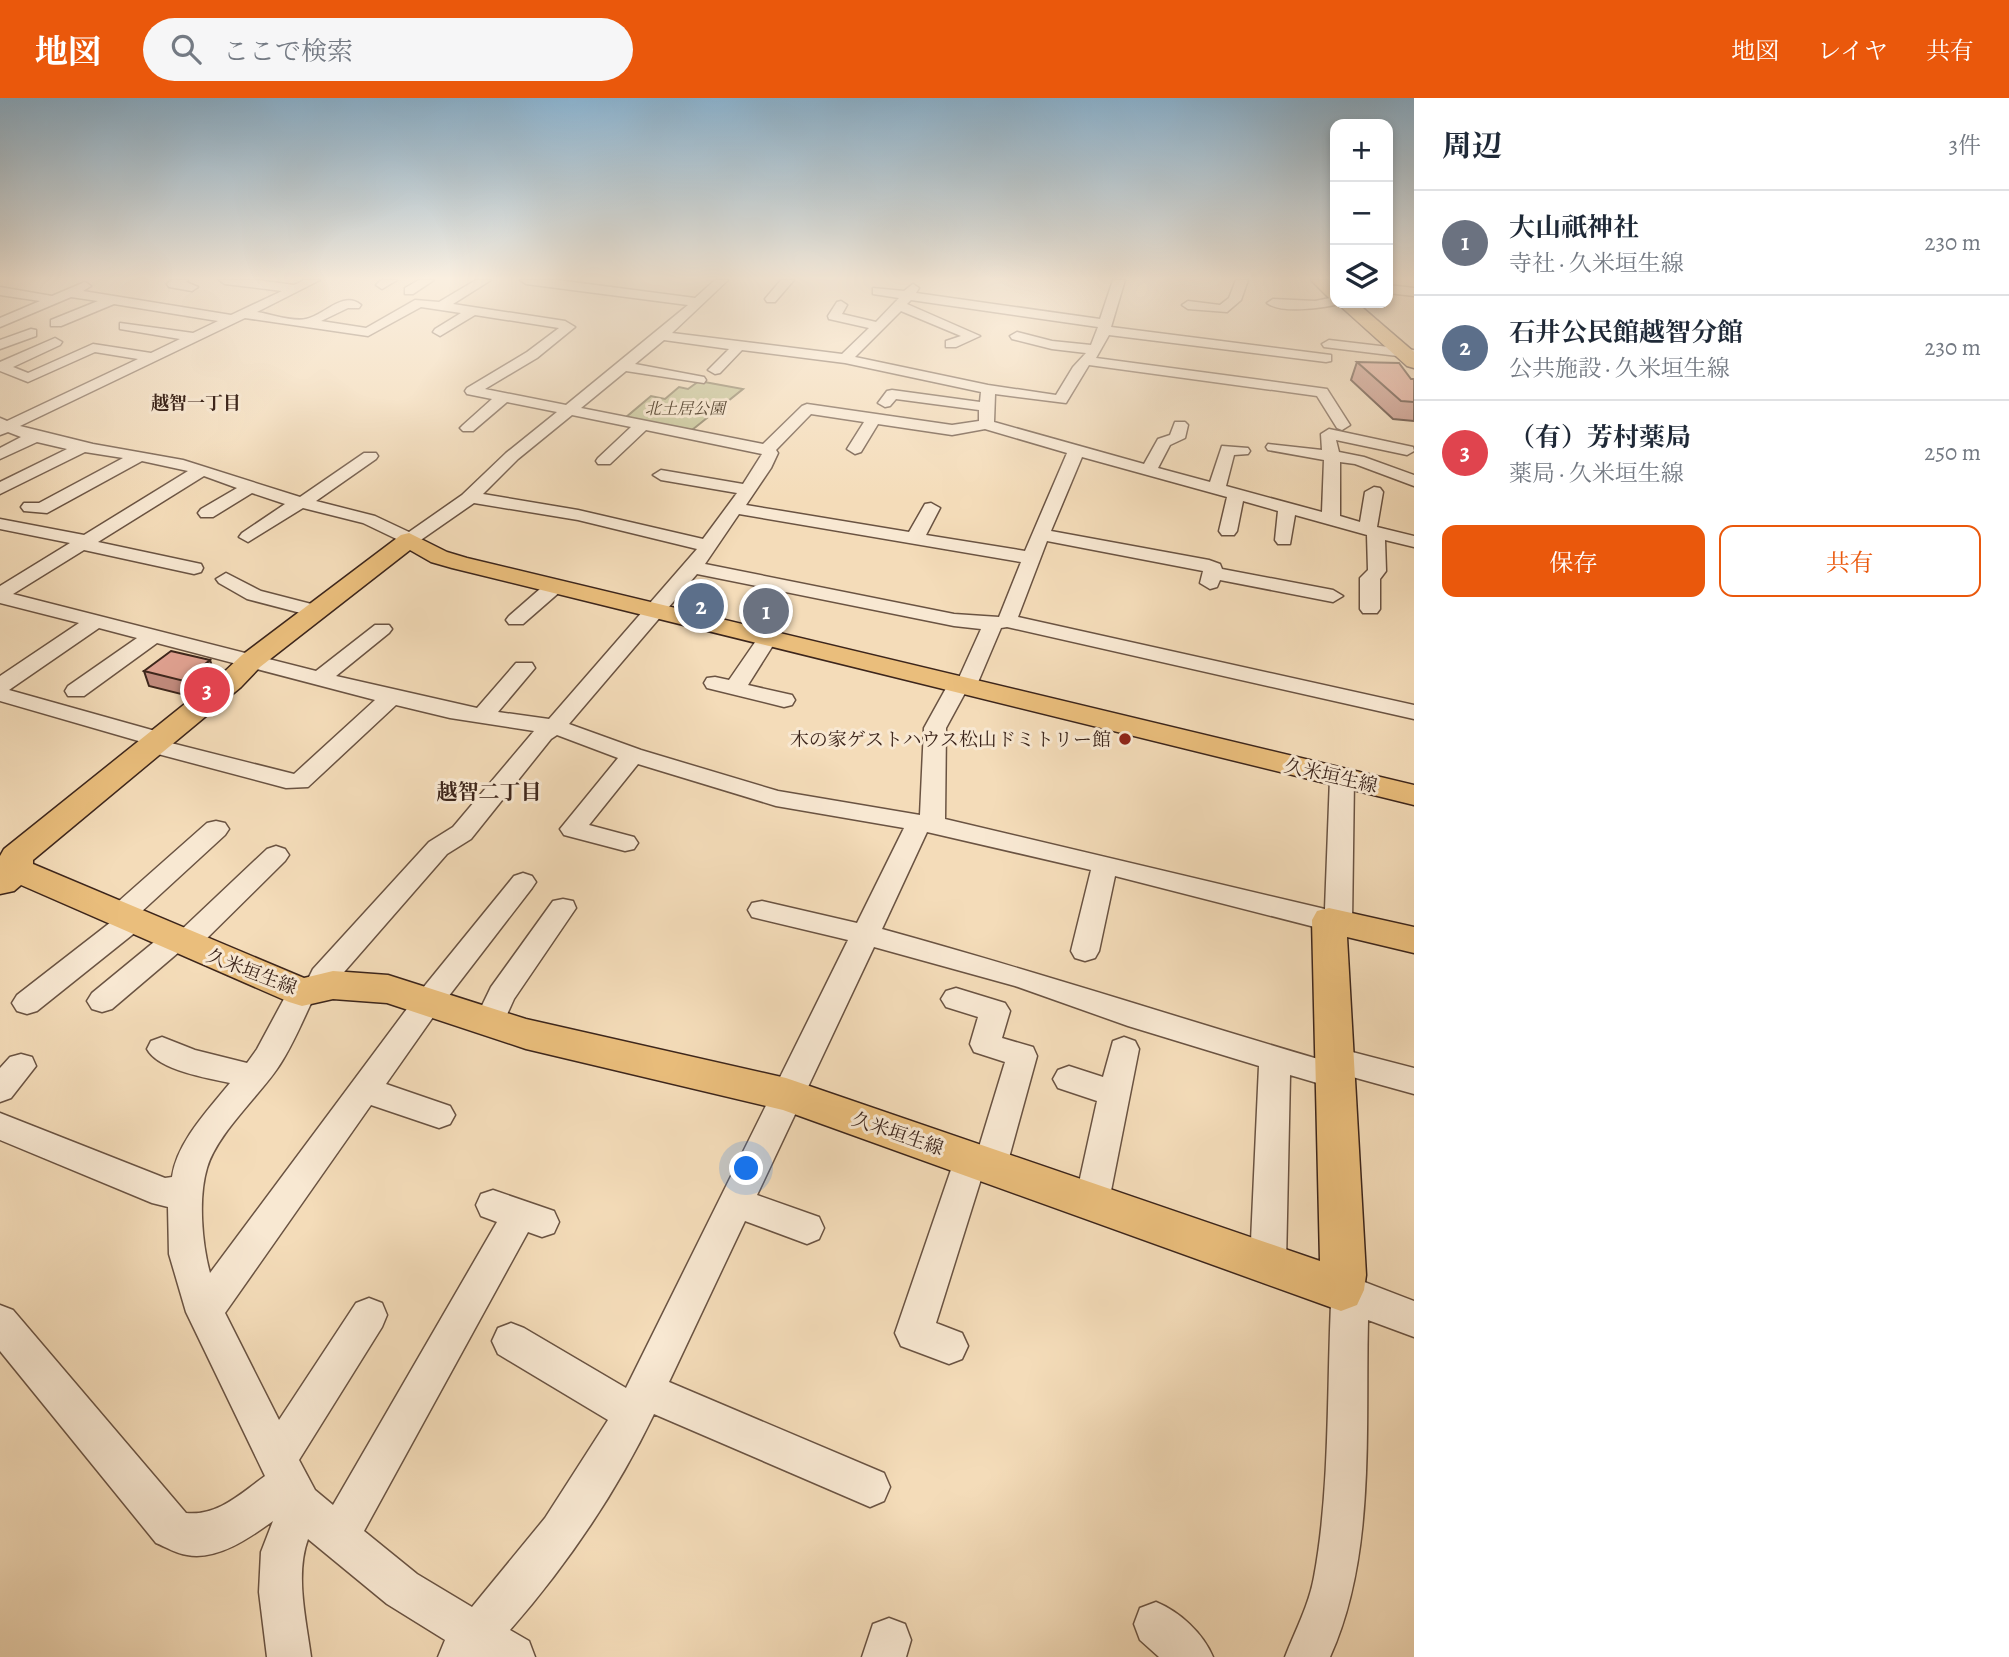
<!DOCTYPE html>
<html lang="ja">
<meta charset="utf-8">
<style>
:root{--surface:#fff;--page:#f6f6f7;--text:#1f2937;--muted:#747a83;--line:#e0e1e3;--accent:#ea580c}
body{margin:0;font-family:Alegreya,"Noto Serif JP",serif;background:var(--page);color:var(--text)}
.controls{position:absolute;right:21px;top:21px;display:grid;overflow:hidden;border-radius:14px;box-shadow:0 4px 10px #0003}
.controls button{width:63px;height:63px;display:grid;place-items:center;padding:0;border:0;border-bottom:2px solid var(--line);background:var(--surface);color:var(--text);font:35px sans-serif}
.you{position:absolute;left:747px;top:1071px;width:24px;height:24px;margin:-18px;border:5px solid #fff;border-radius:50%;background:#1a73e8;box-shadow:0 0 0 10px #1a73e833}
.badge{display:grid;place-items:center;width:46px;height:46px;border-radius:50%;background:var(--accent);color:#fff;font-size:23px;font-weight:700}
.pin{position:absolute;translate:-50% -50%;border:4px solid #fff;box-shadow:0 2px 7px #0006}
.list{margin:0;padding:0;list-style:none}
h2{display:flex;justify-content:space-between;align-items:center;height:91px;margin:0;padding:0 28px;font-size:30px}
h2 small{font-size:23px;font-weight:400;color:var(--muted)}
.list li{display:grid;grid-template-columns:46px 1fr auto;gap:21px;align-items:center;box-sizing:border-box;height:105px;padding:0 28px;border-top:2px solid var(--line)}
.list b{display:block;font-size:26px;white-space:nowrap}
.list p{margin:0;font-size:23px;white-space:nowrap;color:var(--muted)}
.list em{font-size:23px;font-style:normal;color:var(--muted)}
.actions{display:flex;gap:14px;padding:21px 28px}
.actions a{flex:1;padding:16px 0;border:2px solid var(--accent);border-radius:14px;text-align:center;font-size:24px;color:var(--accent)}
.actions .main{background:var(--accent);color:#fff}
.icon{flex:none;width:38px;height:38px;fill:none;stroke:currentColor;stroke-width:2;stroke-linecap:round;stroke-linejoin:round}
.map{position:relative;flex:none;width:1414px;height:1559px;overflow:hidden}
header{display:flex;align-items:center;gap:42px;box-sizing:border-box;height:98px;padding:0 35px;background:var(--accent);color:#fff}
header strong{font-size:33px}
nav{display:flex;gap:38px;margin-inline-start:auto;font-size:24px}
.search{width:490px;height:63px;background:var(--page);display:flex;align-items:center;gap:18px;box-sizing:border-box;padding:0 24px;border-radius:38px;color:var(--muted);font-size:26px}
main{display:flex}
aside{flex:1;background:var(--surface)}
.map>svg:first-child{display:block}
.green{fill:#bebf8d;stroke:#7d7254;stroke-width:2}
.lines{fill:none;stroke-linecap:round;stroke-linejoin:round}
.minor-casing{stroke:#6a5342;stroke-width:3}
.major-casing{stroke:#3c251b;stroke-width:3}
.highway-casing{stroke:#3c251b;stroke-width:3}
.minor{fill:#f8e8d2;fill-rule:evenodd}
.major{fill:#eabe7c;fill-rule:evenodd}
.highway{fill:#eabe7c;fill-rule:evenodd}
.wall{fill:#c28b7e;stroke:#3c251b;stroke-width:2}
.shaded-wall{fill:#9e7166;stroke:#3c251b;stroke-width:2}
.building{fill:#e1a292;stroke:#3c251b;stroke-width:2}
.poi-dot{fill:#8f2418;stroke:#f8e8d2;stroke-width:2.5}
.labels{text-anchor:middle;stroke-width:6;stroke-linejoin:round;paint-order:stroke}
.far-park-label{font-size:16px;font-style:italic;fill:#5c4c38;stroke:#f8e8d2}
.far-neighbourhood-label{font-size:18px;font-weight:bold;fill:#3c251b;stroke:#f8e8d2}
.poi-label{font-size:19px;fill:#3c251b;stroke:#f8e8d2;text-anchor:end}
.street-label{font-size:19px;fill:#3c251b;stroke:#f8e8d2}
.neighbourhood-label{font-size:21px;font-weight:bold;fill:#3c251b;stroke:#f8e8d2}
</style>
<header>
<strong>地図</strong>
<div class="search"><svg class="icon" aria-label="search" viewBox="0 0 24 24"><circle cx="10" cy="10" r="6"/><path d="M15 15l6 6"/></svg>ここで検索</div>
<nav><a>地図</a><a>レイヤ</a><a>共有</a></nav>
</header>
<main>
<div class="map">
<svg width="1414" height="1559" viewBox="0 0 1414 1559">
<rect width="100%" height="100%" fill="#f4dcb9"/>
<filter id="stains"><feTurbulence type="fractalNoise" baseFrequency=".00286" numOctaves="4"/><feColorMatrix values="0 0 0 0 .2 0 0 0 0 .09 0 0 0 0 .02 0 0 0 .5 -.17"/></filter>
<radialGradient id="worn" r=".72"><stop offset=".6" stop-color="#630" stop-opacity="0"/><stop offset="1" stop-color="#630" stop-opacity=".3"/></radialGradient>
<path class="green" d="M 699,283 L 743,291 L 692,332 L 625,320 L 651,298 L 665,301 L 679,289 L 688,291 Z"/>
<g class="lines">
<g class="minor-casing">
<path id="minor" d="M 171,182 L 188,182 L 186,184 L 198,189 L 192,193 L 169,189 L 167,186 Z
M 219,182 L 257,182 L 294,187 L 304,182 L 320,182 L 257,214 C 271,216 292,224 306,221 C 325,217 343,192 361,207 L 359,210 L 348,210 L 321,223 L 366,230 L 415,202 L 439,204 L 476,182 L 491,182 L 453,206 L 565,223 L 575,229 L 537,260 L 485,291 L 566,307 L 688,207 L 526,186 L 520,182 L 557,182 L 695,200 L 715,182 L 728,182 L 672,235 L 842,256 L 869,230 L 829,221 L 828,218 L 837,204 L 841,203 L 847,207 L 842,216 L 876,224 L 899,200 L 873,196 L 873,190 L 904,193 L 913,186 L 919,190 L 916,195 L 1100,221 L 1113,182 L 1125,182 L 1111,229 L 1331,257 L 1331,263 L 1326,264 L 1109,237 L 1096,260 L 1327,291 L 1350,327 L 1342,332 L 1337,330 L 1317,298 L 1089,267 L 1066,305 L 995,296 L 994,324 L 1144,366 L 1158,341 L 1170,337 L 1175,324 L 1185,324 L 1188,327 L 1185,340 L 1170,347 L 1158,370 L 1210,384 L 1222,348 L 1248,350 L 1250,353 L 1248,356 L 1234,357 L 1226,388 L 1322,414 L 1324,362 L 1268,352 L 1266,349 L 1268,346 L 1322,352 L 1321,336 L 1329,331 L 1413,349 L 1414,353 L 1407,357 L 1336,342 L 1339,354 L 1364,359 L 1414,377 L 1414,388 L 1355,366 L 1340,364 L 1340,418 L 1360,424 L 1365,394 L 1374,389 L 1380,390 L 1383,394 L 1377,429 L 1414,438 L 1414,449 L 1385,442 L 1386,473 L 1380,481 L 1380,511 L 1377,515 L 1363,515 L 1360,511 L 1360,480 L 1368,472 L 1367,437 L 1295,417 L 1290,446 L 1278,446 L 1275,442 L 1278,413 L 1243,403 L 1237,433 L 1234,437 L 1222,437 L 1219,433 L 1227,399 L 1082,359 L 1051,433 L 1209,462 L 1220,466 L 1222,471 L 1333,492 L 1343,498 L 1333,504 L 1220,482 L 1217,489 L 1210,491 L 1200,485 L 1203,473 L 1047,443 L 1018,519 L 1414,607 L 1414,621 L 1007,529 L 1001,530 L 976,589 L 973,594 L 965,595 L 946,630 L 945,721 L 1325,811 L 1330,680 L 1334,675 L 1342,673 L 1350,675 L 1354,680 L 1352,825 L 1348,832 L 1338,835 L 1115,778 L 1099,853 L 1095,860 L 1085,863 L 1075,860 L 1071,853 L 1091,772 L 927,734 L 882,831 C 1028,871 1172,918 1318,961 L 1322,952 L 1333,949 L 1414,970 L 1414,996 L 1349,978 L 1345,987 L 1334,990 L 1290,977 L 1286,1165 L 1281,1177 L 1268,1181 L 1255,1177 L 1250,1165 L 1259,968 L 1128,928 L 1015,888 L 874,849 L 757,1097 L 819,1119 L 824,1130 L 819,1141 L 807,1146 L 745,1123 L 669,1284 L 884,1375 L 890,1389 L 884,1403 L 870,1409 L 654,1316 C 617,1393 567,1467 510,1532 L 529,1543 L 535,1559 L 438,1559 L 445,1542 L 387,1506 L 308,1441 C 295,1477 306,1521 311,1559 L 267,1559 L 259,1494 L 261,1454 L 273,1423 C 251,1439 217,1463 187,1457 C 177,1456 166,1449 156,1445 L 0,1253 L 0,1207 L 13,1212 L 186,1415 C 218,1418 240,1396 265,1378 L 186,1214 L 169,1156 L 168,1109 L 152,1105 L 0,1042 L 0,1015 L 165,1080 L 172,1079 C 177,1044 208,1012 230,985 C 207,980 158,972 147,951 L 151,943 L 162,939 L 195,952 L 247,965 L 257,951 L 292,886 L 302,883 L 312,886 L 309,879 L 313,871 L 429,744 L 453,729 L 534,633 L 450,620 L 396,607 L 308,689 L 286,690 L 143,652 L 139,647 L 142,644 L 0,603 L 0,578 L 79,525 L 0,505 L 0,488 L 70,445 L 0,431 L 0,421 L 84,437 L 188,373 L 142,363 L 47,415 L 24,413 L 21,409 L 24,405 L 39,405 L 123,360 L 85,354 L 0,396 L 0,384 L 67,351 L 37,344 L 0,361 L 0,350 L 21,339 L 8,334 L 0,337 L 0,320 L 7,323 L 138,261 L 95,254 L 28,284 L 0,273 L 0,264 L 55,240 L 62,244 L 60,247 L 13,269 L 28,275 L 93,246 L 151,255 L 180,241 L 120,231 L 120,225 L 193,235 L 218,223 L 114,206 L 61,228 L 51,228 L 51,222 L 98,203 L 71,199 L 0,229 L 0,220 L 40,203 L 0,197 L 0,189 L 52,198 L 85,184 L 91,188 L 83,193 L 231,217 L 282,193 L 225,186 ZM 911,202 L 1098,229 L 1091,247 L 1052,243 L 1017,234 L 1010,238 L 1012,241 L 1052,251 L 1086,255 L 1073,269 L 1056,297 L 988,287 L 855,259 L 901,213 L 961,238 L 946,243 L 946,249 L 956,249 L 980,238 L 907,206 ZM 421,209 L 461,215 L 435,231 L 433,234 L 440,238 L 475,217 L 559,230 L 527,254 L 467,290 L 465,293 L 467,296 L 492,301 L 463,327 L 460,330 L 463,333 L 473,333 L 507,304 L 557,314 L 506,355 L 462,397 L 409,434 L 375,418 L 316,403 L 376,361 L 378,358 L 376,355 L 364,355 L 300,399 L 183,362 L 93,346 L 20,328 L 245,220 L 368,238 ZM 664,242 L 729,251 L 708,272 L 715,276 L 720,275 L 742,252 L 845,265 L 981,294 L 980,304 L 892,292 L 887,293 L 878,305 L 885,309 L 890,308 L 896,301 L 979,312 L 979,323 L 952,327 L 807,306 L 802,308 L 763,346 L 581,310 L 626,273 L 704,285 L 706,282 L 704,279 L 635,266 ZM 811,316 L 864,324 L 847,351 L 855,356 L 861,354 L 878,326 L 952,337 L 985,331 L 1067,355 L 1025,453 L 926,437 L 940,410 L 931,405 L 925,406 L 909,434 L 746,407 L 771,370 L 778,355 L 776,352 ZM 572,317 L 631,329 L 598,360 L 596,363 L 598,366 L 610,366 L 646,332 L 762,356 L 743,386 L 661,372 L 653,377 L 661,382 L 737,395 L 703,441 L 578,412 L 483,396 L 518,361 ZM 204,378 L 237,390 L 201,411 L 198,415 L 201,419 L 213,419 L 252,395 L 285,406 L 242,435 L 239,439 L 248,444 L 303,410 L 363,425 L 409,447 L 415,446 L 474,405 L 578,422 L 697,451 L 549,621 L 498,614 L 535,570 L 532,565 L 516,565 L 477,610 L 336,578 L 389,535 L 392,531 L 389,527 L 375,527 L 316,573 L 13,496 L 84,452 L 194,476 L 201,474 L 203,470 L 201,466 L 98,444 ZM 739,416 L 1021,464 L 999,519 L 954,516 L 705,466 ZM 697,476 L 954,528 L 981,531 L 958,582 L 950,583 L 924,630 L 920,717 L 778,693 L 641,652 L 569,626 ZM 99,530 L 137,540 L 68,588 L 65,593 L 68,598 L 84,598 L 157,545 L 375,602 L 294,676 L 167,644 L 169,641 L 166,636 L 9,592 ZM 557,637 L 618,660 L 560,731 L 564,737 L 625,753 L 634,751 L 638,745 L 634,739 L 589,727 L 638,666 L 776,708 L 904,730 L 857,825 L 762,803 L 752,805 L 748,812 L 752,819 L 848,842 L 626,1290 L 524,1230 L 511,1225 L 498,1230 L 492,1243 L 498,1256 L 608,1322 L 545,1420 L 472,1509 L 417,1476 L 364,1433 L 528,1134 L 542,1139 L 554,1135 L 559,1124 L 554,1113 L 493,1092 L 481,1096 L 476,1107 L 481,1118 L 497,1124 L 333,1407 L 315,1392 L 299,1362 L 382,1229 L 387,1217 L 382,1205 L 369,1200 L 356,1205 L 279,1322 L 225,1215 L 371,1007 L 439,1030 L 450,1026 L 455,1017 L 450,1008 L 386,986 L 438,912 L 532,790 L 536,784 L 532,778 L 523,775 L 514,778 L 418,896 L 210,1175 C 202,1146 198,1100 207,1070 C 217,1036 257,1000 277,971 C 293,948 304,919 316,895 L 327,899 L 337,896 L 341,888 L 338,881 L 447,756 L 471,741 L 551,641 Z
M 381,182 L 397,182 L 382,191 L 376,187 Z
M 419,182 L 434,182 L 413,196 L 405,196 L 405,190 Z
M 781,182 L 794,182 L 775,204 L 767,204 L 765,201 Z
M 1236,182 L 1248,182 L 1241,202 L 1227,214 L 1188,211 L 1182,207 L 1188,203 L 1220,207 L 1229,200 Z
M 1388,187 L 1414,190 L 1414,198 L 1388,195 Z
M 1335,199 L 1335,205 L 1339,206 C 1322,210 1281,216 1267,205 L 1273,201 L 1315,203 Z
M 31,231 L 36,232 L 36,238 L 0,251 L 0,242 Z
M 1329,242 L 1414,252 L 1414,260 L 1324,249 L 1322,246 Z
M 226,475 L 261,493 L 323,509 L 326,513 L 323,517 L 316,519 L 247,501 L 219,485 L 216,481 Z
M 555,482 L 562,484 L 565,488 L 562,492 L 523,526 L 509,526 L 506,522 L 509,518 L 548,484 Z
M 767,535 L 774,537 L 777,541 L 748,587 L 792,597 L 795,602 L 792,607 L 784,609 L 707,590 L 704,585 L 707,580 L 715,579 L 729,582 L 760,537 Z
M 216,723 L 225,725 L 229,731 L 225,737 L 140,815 L 146,822 L 142,829 L 37,913 L 27,916 L 17,913 L 12,905 L 17,897 L 111,824 L 107,817 L 111,810 L 207,725 Z
M 276,748 L 285,751 L 289,757 L 285,763 L 194,853 L 184,856 L 179,854 L 112,911 L 102,914 L 92,911 L 87,903 L 92,895 L 165,835 L 180,833 L 267,751 Z
M 563,801 L 573,803 L 576,810 L 514,901 L 500,932 L 489,935 L 478,932 L 474,924 L 491,889 L 553,803 Z
M 956,890 L 1005,905 L 1010,913 L 1002,940 L 1033,949 L 1037,958 L 1007,1067 L 1002,1077 L 990,1081 L 982,1078 L 936,1225 L 962,1235 L 968,1248 L 962,1261 L 949,1266 L 901,1248 L 895,1235 L 955,1060 L 959,1050 L 971,1046 L 979,1049 L 1005,964 L 974,954 L 970,946 L 978,919 L 946,909 L 941,901 L 946,893 Z
M 1124,939 L 1135,943 L 1139,951 L 1109,1103 L 1104,1114 L 1092,1118 L 1080,1114 L 1075,1103 L 1097,1003 L 1058,990 L 1053,981 L 1058,972 L 1069,968 L 1103,979 L 1113,943 Z
M 21,956 L 32,959 L 36,968 L 11,1000 L 0,1004 L 0,970 L 10,959 Z
M 1341,1175 L 1414,1203 L 1414,1239 L 1368,1222 C 1365,1331 1376,1458 1330,1559 L 1285,1559 C 1295,1533 1309,1507 1314,1479 C 1330,1394 1327,1294 1331,1206 L 1323,1192 L 1328,1180 Z
M 1156,1504 C 1180,1514 1203,1535 1213,1559 L 1159,1559 L 1140,1542 L 1134,1526 L 1140,1510 Z
M 889,1520 L 905,1526 L 911,1542 L 906,1559 L 862,1559 L 873,1526 Z"/>
</g>
<g class="major-casing">
<path id="major" d="M 409,435 L 447,454 L 467,460 L 1414,687 L 1414,707 L 452,470 L 431,464 L 410,452 L 260,569 L 241,589 L 33,762 L 33,766 L 304,880 L 333,873 L 388,877 L 526,921 L 786,980 L 1320,1163 L 1312,822 L 1317,813 L 1329,810 L 1414,829 L 1414,855 L 1347,839 L 1366,1177 L 1364,1192 L 1357,1207 L 1341,1213 L 783,1012 L 526,951 L 387,905 L 333,901 L 302,908 L 289,904 L 21,787 L 14,793 L 0,796 L 0,758 L 4,751 L 221,577 L 242,557 L 401,437 Z"/>
</g>
<g class="highway-casing">
<path id="highway" d="M 1311,182 L 1331,182 L 1335,187 L 1335,201 L 1329,200 Z
M 1337,205 L 1357,205 L 1414,254 L 1414,270 L 1407,268 Z"/>
</g>
<use href="#minor" class="minor"/>
<use href="#major" class="major"/>
<use href="#highway" class="highway"/>
</g>
<path class="wall" d="M 1357,264 L 1411,281 L 1414,281 L 1414,323 L 1393,321 L 1351,282 Z
M 144,573 L 215,577 L 189,598 L 149,588 Z"/>
<path class="shaded-wall" d="M 210,562 L 215,577 L 189,598 L 184,583 Z"/>
<path class="building" d="M 1357,264 L 1399,265 L 1411,281 L 1414,281 L 1414,304 L 1401,303 Z
M 171,553 L 210,562 L 184,583 L 144,573 Z"/>
<linearGradient id="sky" x2="0" y2="1"><stop stop-color="#8bb6d5"/><stop offset="0.45" stop-color="#faefe0"/><stop offset="1" stop-color="#faefe0" stop-opacity="0"/></linearGradient>
<rect width="1414" height="401" fill="url(#sky)"/>
<circle class="poi-dot" cx="1125" cy="641" r="7"/>
<g class="labels">
<g class="far-park-label">
<text x="685" y="316">北土居公園</text>
</g>
<g class="far-neighbourhood-label">
<text x="196" y="311">越智一丁目</text>
</g>
<g class="poi-label">
<text x="1111" y="648">木の家ゲストハウス松山ドミトリー館</text>
</g>
<g class="street-label">
<text transform="translate(1331 677) rotate(13)" y="7">久米垣生線</text>
<text transform="translate(252 873) rotate(21)" y="7">久米垣生線</text>
<text transform="translate(898 1035) rotate(19)" y="7">久米垣生線</text>
</g>
<g class="neighbourhood-label">
<text x="489" y="701">越智二丁目</text>
</g>
</g>
<rect width="100%" height="100%" filter="url(#stains)"/>
<rect width="100%" height="100%" fill="url(#worn)"/>
</svg>
<div class="controls">
<button>+</button>
<button>−</button>
<button><svg class="icon" aria-label="layers" viewBox="0 0 24 24"><path d="M12 4l9 5-9 5-9-5zM3 14l9 5 9-5"/></svg></button>
</div>
<div class="you"></div>
<div class="pin badge" style="left:766px;top:513px;background:#6b7280">1</div>
<div class="pin badge" style="left:701px;top:508px;background:#5c6f8a">2</div>
<div class="pin badge" style="left:207px;top:592px;background:#e0444e">3</div>
</div>
<aside>
<h2>周辺<small>3件</small></h2>
<ul class="list">
<li><span class="badge" style="background:#6b7280">1</span><div><b>大山祇神社</b><p>寺社 · 久米垣生線</p></div><em>230 m</em></li>
<li><span class="badge" style="background:#5c6f8a">2</span><div><b>石井公民館越智分館</b><p>公共施設 · 久米垣生線</p></div><em>230 m</em></li>
<li><span class="badge" style="background:#e0444e">3</span><div><b>（有）芳村薬局</b><p>薬局 · 久米垣生線</p></div><em>250 m</em></li>
</ul>
<div class="actions"><a class="main">保存</a><a>共有</a></div>
</aside>
</main>
